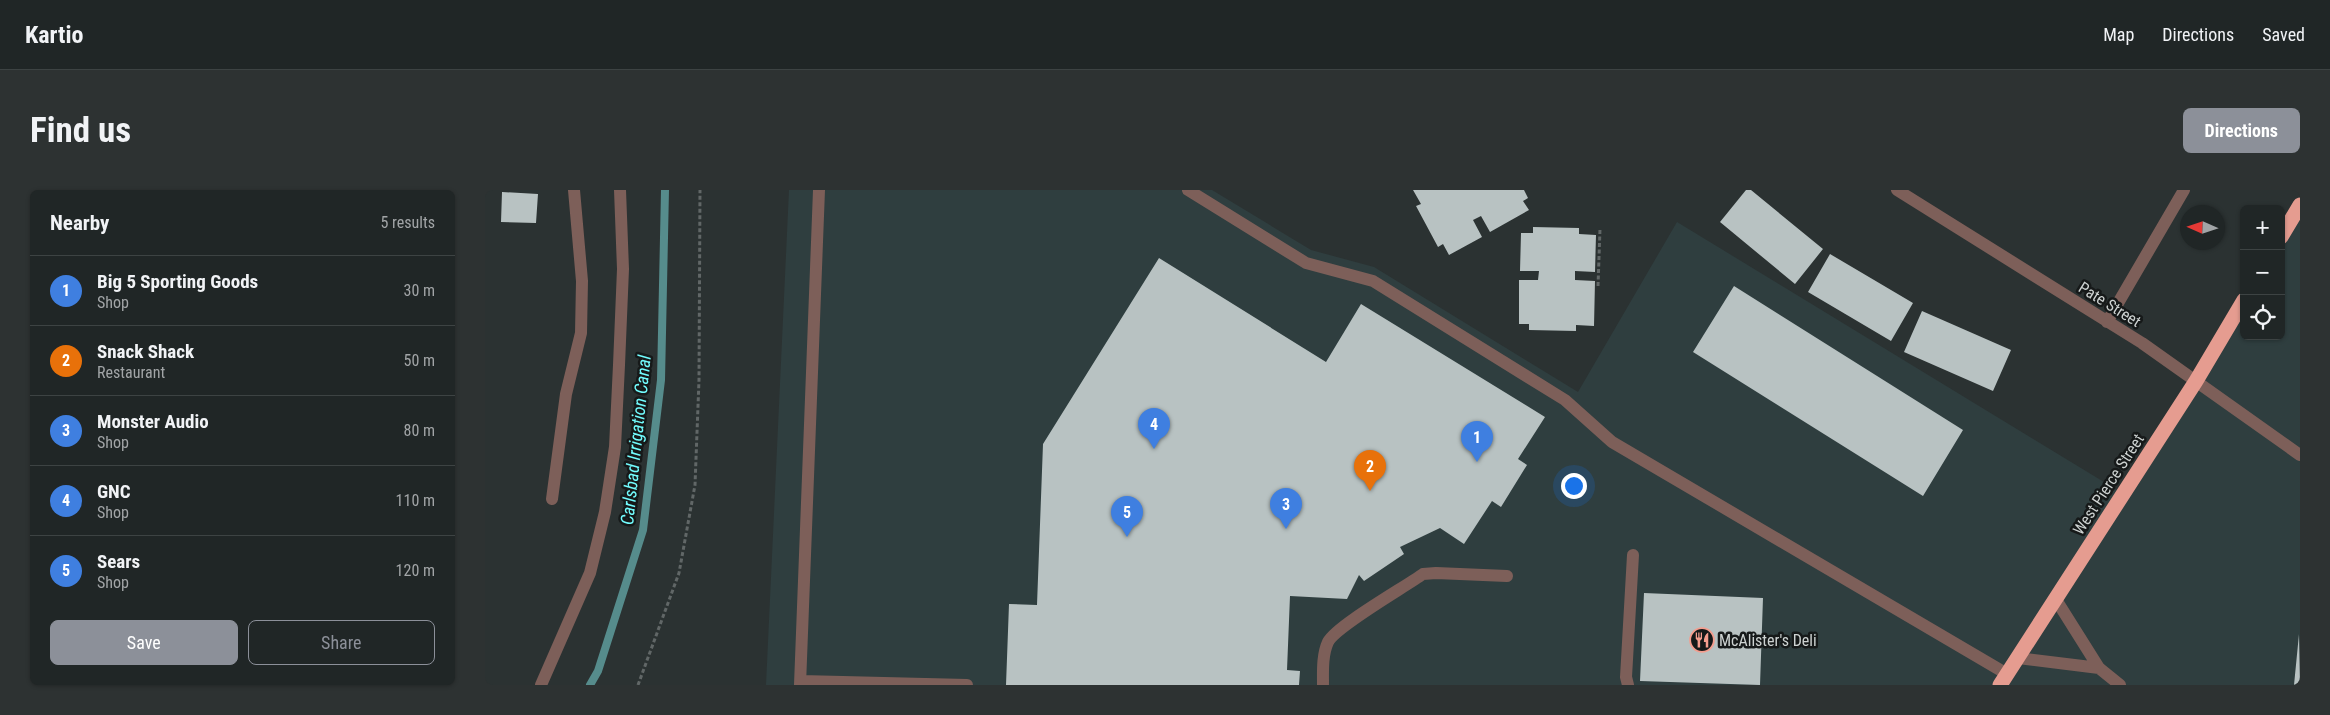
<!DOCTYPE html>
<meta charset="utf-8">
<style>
:root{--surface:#202626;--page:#2d3232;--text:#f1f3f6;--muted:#a2a5a7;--line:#3d4343;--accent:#8c9099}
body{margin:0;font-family:"Roboto Condensed",sans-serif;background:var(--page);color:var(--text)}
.controls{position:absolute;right:15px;top:15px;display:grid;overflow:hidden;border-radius:8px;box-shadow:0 1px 4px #0004}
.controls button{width:45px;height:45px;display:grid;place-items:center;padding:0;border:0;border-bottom:1px solid var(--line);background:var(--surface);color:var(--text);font:25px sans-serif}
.compass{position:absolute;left:1695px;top:15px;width:45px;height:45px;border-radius:50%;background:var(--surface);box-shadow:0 1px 4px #0004;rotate:273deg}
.you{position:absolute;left:1088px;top:295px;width:18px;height:18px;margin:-12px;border:4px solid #fff;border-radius:50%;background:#1a73e8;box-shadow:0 0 0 8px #1a73e833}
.badge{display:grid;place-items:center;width:32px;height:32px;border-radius:50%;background:var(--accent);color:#fff;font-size:16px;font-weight:700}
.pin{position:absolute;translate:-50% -41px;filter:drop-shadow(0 1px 2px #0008)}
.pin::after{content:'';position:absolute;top:26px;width:18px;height:15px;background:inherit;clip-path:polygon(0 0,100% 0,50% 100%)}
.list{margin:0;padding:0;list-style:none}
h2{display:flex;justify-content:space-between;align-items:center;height:65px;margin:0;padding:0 20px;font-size:21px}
h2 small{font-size:16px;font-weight:400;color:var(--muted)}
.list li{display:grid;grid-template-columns:32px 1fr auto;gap:15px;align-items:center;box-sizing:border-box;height:70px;padding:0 20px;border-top:1px solid var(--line)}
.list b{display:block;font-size:19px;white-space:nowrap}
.list p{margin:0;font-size:16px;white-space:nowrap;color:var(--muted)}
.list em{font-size:16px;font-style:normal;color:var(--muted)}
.actions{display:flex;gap:10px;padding:15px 20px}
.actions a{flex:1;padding:11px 0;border:1px solid var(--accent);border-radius:8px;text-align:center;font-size:18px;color:var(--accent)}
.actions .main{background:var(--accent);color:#fff}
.icon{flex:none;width:28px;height:28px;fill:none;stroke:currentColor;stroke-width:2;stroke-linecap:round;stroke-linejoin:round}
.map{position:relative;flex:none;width:1815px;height:495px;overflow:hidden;border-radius:8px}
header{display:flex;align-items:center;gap:30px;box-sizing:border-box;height:70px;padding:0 25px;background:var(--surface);border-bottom:1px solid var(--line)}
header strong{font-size:24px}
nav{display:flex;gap:28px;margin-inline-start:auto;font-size:18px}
.intro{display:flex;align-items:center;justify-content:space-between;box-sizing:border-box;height:120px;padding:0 30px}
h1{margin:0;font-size:35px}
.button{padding:12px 22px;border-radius:8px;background:var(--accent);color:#fff;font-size:18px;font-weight:700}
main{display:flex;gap:30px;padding:0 30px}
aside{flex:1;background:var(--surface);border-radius:8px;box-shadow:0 1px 4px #0004}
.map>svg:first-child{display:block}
.built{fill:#2f3e3f}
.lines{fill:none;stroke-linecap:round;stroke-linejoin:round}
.stream{stroke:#568c8c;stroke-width:8}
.building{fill:#b8c2c2}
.path{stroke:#616767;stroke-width:3;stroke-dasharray:4 2.5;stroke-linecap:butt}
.minor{stroke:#7d5f59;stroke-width:12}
.highway{stroke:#e59c90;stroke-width:15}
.labels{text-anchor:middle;stroke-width:5;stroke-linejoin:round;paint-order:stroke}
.street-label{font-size:16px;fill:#ced3d2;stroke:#161919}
.poi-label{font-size:16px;fill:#ced3d2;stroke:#161919;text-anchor:start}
.water-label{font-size:18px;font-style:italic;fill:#72fcfe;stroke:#161919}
</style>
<header>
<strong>Kartio</strong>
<nav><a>Map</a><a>Directions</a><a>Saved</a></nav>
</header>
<div class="intro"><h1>Find us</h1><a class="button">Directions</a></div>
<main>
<aside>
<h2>Nearby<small>5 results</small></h2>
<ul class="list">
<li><span class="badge" style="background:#3f7fe0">1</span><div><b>Big 5 Sporting Goods</b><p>Shop</p></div><em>30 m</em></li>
<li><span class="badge" style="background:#e8710a">2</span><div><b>Snack Shack</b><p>Restaurant</p></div><em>50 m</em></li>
<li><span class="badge" style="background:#3f7fe0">3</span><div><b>Monster Audio</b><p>Shop</p></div><em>80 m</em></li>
<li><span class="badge" style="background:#3f7fe0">4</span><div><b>GNC</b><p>Shop</p></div><em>110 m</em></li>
<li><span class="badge" style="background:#3f7fe0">5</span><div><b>Sears</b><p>Shop</p></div><em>120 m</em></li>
</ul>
<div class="actions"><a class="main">Save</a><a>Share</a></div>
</aside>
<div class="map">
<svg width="1815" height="495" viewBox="0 0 1815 495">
<rect width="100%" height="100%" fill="#2b3232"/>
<path class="built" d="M 304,0 L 727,0 L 826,60 L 889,77 L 1093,202 L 1192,32 L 1637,303 L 1759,110 L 1759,146 L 1796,146 L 1796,47 L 1815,15 L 1815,495 L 281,495 Z"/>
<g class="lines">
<path class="stream" d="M 105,495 L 113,481 L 158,340 L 176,190 L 180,0"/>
</g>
<path class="building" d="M 928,0 L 1039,0 L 1043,8 L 1038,11 L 1044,20 L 1005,42 L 996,26 L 988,30 L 997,47 L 964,65 L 958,54 L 953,57 L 931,16 L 936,14 Z
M 1261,0 L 1266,0 L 1338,59 L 1310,94 L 1235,32 Z
M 17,2 L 53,4 L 51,33 L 16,32 Z
M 1048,37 L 1094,38 L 1094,44 L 1111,45 L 1110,82 L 1090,81 L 1090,90 L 1110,91 L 1109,136 L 1091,135 L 1091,141 L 1044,140 L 1044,134 L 1034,134 L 1034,90 L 1053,90 L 1054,81 L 1035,81 L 1036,43 L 1048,43 Z
M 1345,64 L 1428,113 L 1406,151 L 1323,102 Z
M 674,68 L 841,172 L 876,114 L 1060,227 L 1033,269 L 1042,275 L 1016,317 L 1007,311 L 979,354 L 955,338 L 915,357 L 919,364 L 879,391 L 874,385 L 862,409 L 805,406 L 802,480 L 815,481 L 814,495 L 521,495 L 524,414 L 552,415 L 558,254 Z
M 1249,96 L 1478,240 L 1438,306 L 1208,162 Z
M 1437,121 L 1526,160 L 1508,201 L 1419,162 Z
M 1159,403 L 1278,408 L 1275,495 L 1155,491 Z
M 1814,444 L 1815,495 L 1809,495 Z"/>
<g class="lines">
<path class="path" d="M 1113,96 L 1115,39
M 153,495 L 194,383 L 210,295 L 214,190 L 215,0"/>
<path class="minor" d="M 703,0 L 821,73 L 888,91 L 1080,210 L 1127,252 L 1522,484
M 1412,0 L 1657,153 L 1815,265
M 1622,132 L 1699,0
M 67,309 L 81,204 L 96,143 L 97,91 L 89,0
M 1570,408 L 1614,478 L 1635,495
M 1533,468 L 1614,478
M 316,491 L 482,495
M 56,495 L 105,383 L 120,322 L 130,257 L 134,175 L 138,79 L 135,0
M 315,495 L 334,0
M 838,495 C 838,482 837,465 843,452 C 851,436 920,397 938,384 L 951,383 L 1022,386
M 1143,495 L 1141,487 L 1148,365"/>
<path class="highway" d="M 1796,47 L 1815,15
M 1515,495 L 1711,191 L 1759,110"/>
</g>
<defs>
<g id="restaurant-ring" transform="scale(1.25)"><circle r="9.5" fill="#161919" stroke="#f59d8e" stroke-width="1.5"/><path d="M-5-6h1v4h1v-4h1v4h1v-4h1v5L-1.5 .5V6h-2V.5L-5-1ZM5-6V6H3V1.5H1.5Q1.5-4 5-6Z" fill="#f59d8e"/></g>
</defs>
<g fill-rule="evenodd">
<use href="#restaurant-ring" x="1217" y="450"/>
</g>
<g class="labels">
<g class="street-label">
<text transform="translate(1625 114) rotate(32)" y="6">Pate Street</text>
<text transform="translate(1623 294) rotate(-57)" y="6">West Pierce Street</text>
</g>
<g class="poi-label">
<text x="1234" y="456">McAlister's Deli</text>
</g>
<g class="water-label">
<text transform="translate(151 250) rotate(-84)" y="6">Carlsbad Irrigation Canal</text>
</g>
</g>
</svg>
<div class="controls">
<button>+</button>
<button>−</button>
<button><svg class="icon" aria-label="locate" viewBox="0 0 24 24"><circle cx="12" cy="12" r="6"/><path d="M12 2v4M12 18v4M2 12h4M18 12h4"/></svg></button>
</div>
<svg class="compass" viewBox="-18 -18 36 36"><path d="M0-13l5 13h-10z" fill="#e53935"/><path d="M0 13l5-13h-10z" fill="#a2a5a7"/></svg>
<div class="you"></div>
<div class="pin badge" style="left:992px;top:272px;background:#3f7fe0">1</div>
<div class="pin badge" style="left:885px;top:301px;background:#e8710a">2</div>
<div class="pin badge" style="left:801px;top:339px;background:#3f7fe0">3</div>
<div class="pin badge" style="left:669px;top:259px;background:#3f7fe0">4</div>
<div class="pin badge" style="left:642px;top:347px;background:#3f7fe0">5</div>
</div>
</main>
